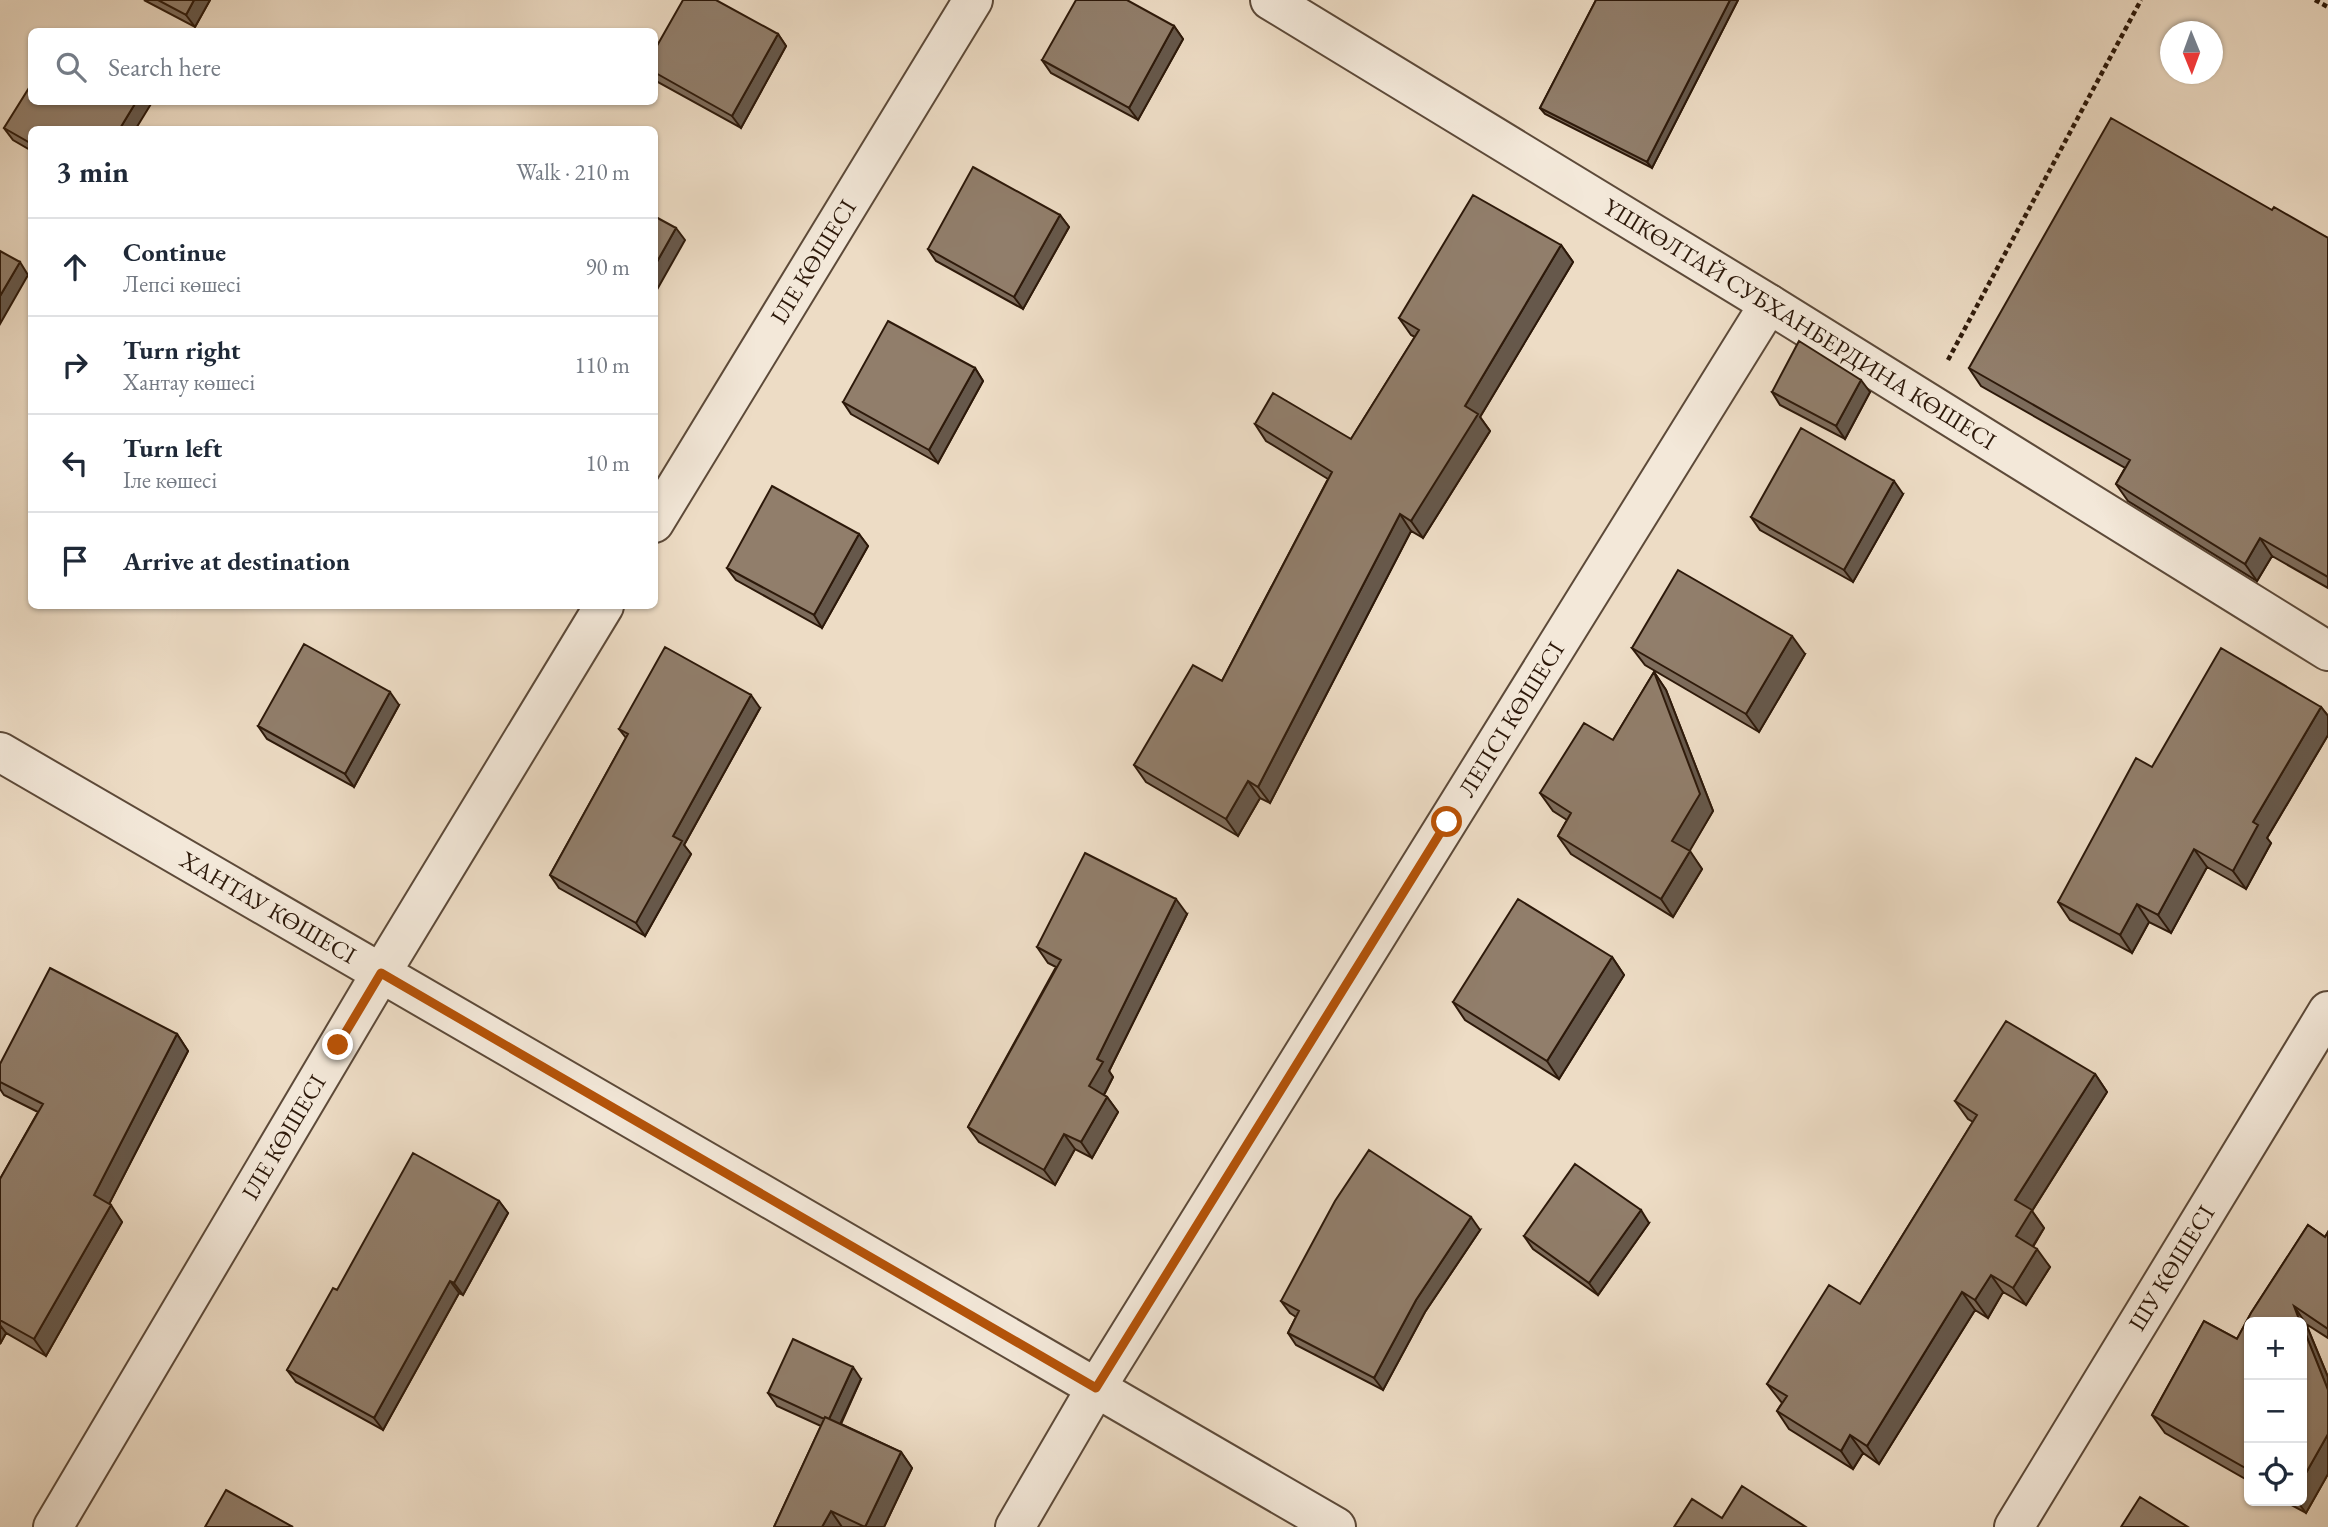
<!DOCTYPE html>
<meta charset="utf-8">
<style>
:root{--surface:#fff;--page:#f2f2f3;--text:#1f2937;--muted:#747a83;--line:#e0e1e3}
body{margin:0;font-family:"EB Garamond",serif;background:var(--page);color:var(--text)}
.controls{position:absolute;right:21px;bottom:21px;display:grid;overflow:hidden;border-radius:10px;box-shadow:0 2px 5px #0004}
.controls button{width:63px;height:63px;display:grid;place-items:center;padding:0;border:0;border-bottom:2px solid var(--line);background:var(--surface);color:var(--text);font:35px sans-serif}
.compass{position:absolute;left:2160px;top:21px;width:63px;height:63px;border-radius:50%;background:var(--surface);box-shadow:0 2px 5px #0004;rotate:179deg}
.stop{position:absolute;width:21px;height:21px;margin:-16px;border:5px solid #b45309;border-radius:50%;background:#fff}
.stop.end{background:#b45309;border-color:#fff;box-shadow:0 2px 7px #0008}
.list{margin:0;padding:0;list-style:none}
h2{display:flex;justify-content:space-between;align-items:center;height:91px;margin:0;padding:0 28px;font-size:30px}
h2 small{font-size:23px;font-weight:400;color:var(--muted)}
.list li{display:grid;grid-template-columns:46px 1fr auto;gap:21px;align-items:center;box-sizing:border-box;height:98px;padding:0 28px;border-top:2px solid var(--line)}
.list b{display:block;font-size:26px;white-space:nowrap}
.list p{margin:0;font-size:23px;white-space:nowrap;color:var(--muted)}
.list em{font-size:23px;font-style:normal;color:var(--muted)}
.icon{flex:none;width:38px;height:38px;fill:none;stroke:currentColor;stroke-width:2;stroke-linecap:round;stroke-linejoin:round}
.map{position:relative;flex:none;width:2328px;height:1527px;overflow:hidden}
.search{position:absolute;background:var(--surface);box-shadow:0 2px 5px #0004;left:28px;top:28px;width:630px;height:77px;display:flex;align-items:center;gap:18px;box-sizing:border-box;padding:0 24px;border-radius:10px;color:var(--muted);font-size:26px}
.panel{position:absolute;background:var(--surface);box-shadow:0 2px 5px #0004;left:28px;top:126px;width:630px;height:483px;border-radius:10px}
.map>svg:first-child{display:block}
.lines{fill:none;stroke-linecap:round;stroke-linejoin:round}
.street-casing{stroke:#5d4a39;stroke-width:42}
.path{stroke:#2d190a;stroke-width:4.5;stroke-dasharray:5 3.5;stroke-linecap:butt}
.street{stroke:#f3e8d9;stroke-width:38}
.wall{fill:#7d6c5c;stroke:#2d190a;stroke-width:2}
.shaded-wall{fill:#66584b;stroke:#2d190a;stroke-width:2}
.building{fill:#917e6b;stroke:#2d190a;stroke-width:2}
.route{stroke:#b45309;stroke-width:9}
.labels{text-anchor:middle;stroke-width:5;stroke-linejoin:round;paint-order:stroke}
.street-label{font-size:24px;fill:#2d190a;stroke:#f3e8d9}
</style>
<div class="map">
<svg width="2328" height="1527" viewBox="0 0 2328 1527">
<rect width="100%" height="100%" fill="#eddcc5"/>
<filter id="stains"><feTurbulence type="fractalNoise" baseFrequency=".00286" numOctaves="4"/><feColorMatrix values="0 0 0 0 .2 0 0 0 0 .09 0 0 0 0 .02 0 0 0 .5 -.17"/></filter>
<radialGradient id="worn" r=".72"><stop offset=".6" stop-color="#630" stop-opacity="0"/><stop offset="1" stop-color="#630" stop-opacity=".3"/></radialGradient>
<g class="lines">
<g class="street-casing">
<g id="street">
<path id="s1" d="M 1270,0 L 1769,304 L 2328,651"/>
<path id="s2" d="M 654,523 L 973,0"/>
<path id="s3" d="M 0,752 L 1336,1527"/>
<path id="s4" d="M 53,1527 L 381,973 L 604,606"/>
<path id="s5" d="M 1015,1527 L 1096,1388 L 1769,304"/>
<path id="s6" d="M 2014,1527 L 2328,1011"/>
</g>
</g>
<path class="path" d="M 2315,0 L 2328,7
M 1948,360 L 2141,0"/>
<use href="#street" class="street"/>
</g>
<path class="wall" d="M 144,0 L 210,0 L 195,27 Z
M 1596,0 L 1738,0 L 1652,168 L 1545,114 L 1540,108 Z
M 1174,26 L 1183,39 L 1138,120 L 1051,73 L 1042,60 Z
M 778,34 L 786,46 L 741,128 L 654,80 L 654,51 Z
M 32,102 L 149,102 L 151,104 L 32,130 L 32,151 L 13,140 L 4,128 Z
M 2272,210 L 2328,238 L 2328,588 L 2272,556 L 2257,581 L 2128,501 L 2116,484 L 2125,468 L 1981,386 L 1969,368 Z
M 1060,215 L 1069,227 L 1023,309 L 936,261 L 928,249 Z
M 1561,245 L 1573,262 L 1480,417 L 1490,431 L 1423,538 L 1411,531 L 1270,803 L 1260,798 L 1238,836 L 1146,782 L 1134,765 L 1222,681 L 1328,479 L 1266,441 L 1255,424 L 1351,439 L 1415,337 L 1411,335 L 1399,318 Z
M 975,368 L 983,381 L 938,463 L 851,414 L 843,402 Z
M 1772,392 L 1870,392 L 1845,439 L 1780,405 Z
M 1903,494 L 1853,582 L 1760,530 L 1751,517 Z
M 859,534 L 868,546 L 822,628 L 736,580 L 727,568 Z
M 1632,648 L 1805,654 L 1759,732 L 1645,665 Z
M 1654,672 L 1666,690 L 1713,811 L 1689,851 L 1702,869 L 1673,917 L 1571,854 L 1558,836 L 1567,820 L 1553,811 L 1540,793 L 1613,740 Z
M 399,705 L 354,787 L 267,739 L 258,726 Z
M 2321,707 L 2328,716 L 2328,735 L 2267,838 L 2271,843 L 2246,889 L 2207,867 L 2171,933 L 2149,922 L 2132,953 L 2070,920 L 2058,902 L 2152,767 Z
M 760,708 L 684,845 L 691,854 L 645,936 L 559,888 L 550,875 L 626,738 L 619,729 Z
M 1187,914 L 1109,1071 L 1113,1077 L 1104,1095 L 1107,1097 L 1118,1112 L 1092,1158 L 1075,1149 L 1055,1185 L 979,1142 L 968,1127 L 1056,967 L 1048,963 L 1037,947 Z
M 1612,957 L 1624,975 L 1559,1079 L 1465,1020 L 1453,1002 Z
M 177,1034 L 188,1051 L 109,1204 L 122,1222 L 46,1356 L 6,1333 L 0,1344 L 0,1179 L 38,1112 L 4,1095 L 0,1089 L 0,1064 Z
M 2095,1074 L 2107,1092 L 2032,1211 L 2044,1228 L 2033,1247 L 2050,1267 L 2026,1305 L 2003,1292 L 1988,1318 L 1975,1310 L 1879,1464 L 1863,1453 L 1853,1469 L 1789,1429 L 1777,1411 L 1782,1403 L 1767,1384 L 1860,1304 L 1973,1122 L 1968,1119 L 1955,1101 Z
M 499,1201 L 508,1213 L 463,1295 L 459,1293 L 383,1430 L 296,1382 L 287,1370 L 337,1290 Z
M 1649,1223 L 1598,1295 L 1533,1249 L 1524,1236 Z
M 2308,1225 L 2325,1237 L 2328,1232 L 2328,1338 L 2306,1324 L 2328,1377 L 2328,1474 L 2306,1513 L 2284,1501 L 2302,1501 L 2302,1322 L 2249,1322 L 2249,1481 L 2165,1433 L 2152,1415 L 2204,1321 L 2237,1339 L 2251,1313 Z
M 1480,1230 L 1425,1312 L 1383,1390 L 1296,1345 L 1288,1333 L 1296,1317 L 1290,1313 L 1281,1301 Z
M 861,1379 L 841,1424 L 901,1452 L 912,1468 L 884,1527 L 774,1527 L 821,1426 L 777,1406 L 768,1393 Z"/>
<path class="shaded-wall" d="M 194,0 L 210,0 L 195,27 L 186,15 Z
M 1730,0 L 1738,0 L 1652,168 L 1647,162 Z
M 1174,26 L 1183,39 L 1138,120 L 1129,108 Z
M 778,34 L 786,46 L 741,128 L 732,116 Z
M 136,102 L 149,102 L 151,104 L 135,130 L 119,130 Z
M 1060,215 L 1069,227 L 1023,309 L 1014,297 Z
M 676,228 L 685,240 L 654,295 L 654,267 Z
M 1561,245 L 1573,262 L 1480,417 L 1490,431 L 1423,538 L 1411,521 L 1465,406 Z
M 20,262 L 28,275 L 0,324 L 0,296 Z
M 975,368 L 983,381 L 938,463 L 929,450 Z
M 1861,380 L 1870,392 L 1845,439 L 1836,426 Z
M 1894,481 L 1903,494 L 1853,582 L 1844,570 Z
M 1400,514 L 1411,531 L 1270,803 L 1258,787 Z
M 859,534 L 868,546 L 822,628 L 814,615 Z
M 2260,538 L 2272,556 L 2257,581 L 2245,564 Z
M 1792,636 L 1805,654 L 1759,732 L 1746,714 Z
M 1654,672 L 1666,690 L 1713,811 L 1685,859 L 1672,841 Z
M 390,692 L 399,705 L 354,787 L 345,774 Z
M 751,695 L 760,708 L 684,845 L 691,854 L 645,936 L 636,923 L 673,836 Z
M 2321,707 L 2328,716 L 2328,735 L 2267,838 L 2271,843 L 2246,889 L 2233,871 L 2253,822 Z
M 1248,781 L 1260,798 L 1238,836 L 1226,819 Z
M 2194,849 L 2207,867 L 2171,933 L 2158,915 Z
M 1690,851 L 1702,869 L 1673,917 L 1661,899 Z
M 1176,899 L 1187,914 L 1109,1071 L 1113,1077 L 1100,1102 L 1089,1086 L 1097,1059 Z
M 2137,904 L 2149,922 L 2132,953 L 2120,935 Z
M 1612,957 L 1624,975 L 1559,1079 L 1547,1061 Z
M 177,1034 L 188,1051 L 105,1212 L 94,1195 Z
M 2095,1074 L 2107,1092 L 2032,1211 L 2044,1228 L 2028,1254 L 2016,1236 L 2015,1200 Z
M 1107,1097 L 1118,1112 L 1092,1158 L 1081,1142 Z
M 1064,1134 L 1075,1149 L 1055,1185 L 1044,1170 Z
M 499,1201 L 508,1213 L 463,1295 L 454,1283 Z
M 111,1205 L 122,1222 L 46,1356 L 34,1339 Z
M 1641,1210 L 1649,1223 L 1598,1295 L 1589,1283 Z
M 1471,1217 L 1480,1230 L 1425,1312 L 1383,1390 L 1374,1378 L 1416,1300 Z
M 2037,1249 L 2050,1267 L 2026,1305 L 2013,1288 Z
M 1991,1275 L 2003,1292 L 1988,1318 L 1975,1300 Z
M 450,1281 L 459,1293 L 383,1430 L 374,1418 Z
M 1962,1292 L 1975,1310 L 1879,1464 L 1867,1446 Z
M 2294,1306 L 2306,1324 L 2328,1377 L 2328,1390 L 2302,1325 L 2302,1322 L 2300,1322 Z
M 0,1325 L 6,1333 L 0,1344 Z
M 853,1367 L 861,1379 L 836,1433 L 828,1421 Z
M 2328,1434 L 2328,1474 L 2306,1513 L 2297,1501 L 2302,1501 L 2302,1480 Z
M 1850,1435 L 1863,1453 L 1853,1469 L 1841,1451 Z
M 901,1452 L 912,1468 L 884,1527 L 865,1527 Z
M 831,1511 L 842,1527 L 822,1527 Z"/>
<path class="building" d="M 158,0 L 194,0 L 186,15 Z
M 683,0 L 716,0 L 778,34 L 732,116 L 654,72 L 654,51 Z
M 1076,0 L 1127,0 L 1174,26 L 1129,108 L 1042,60 Z
M 1596,0 L 1730,0 L 1647,162 L 1540,108 Z
M 32,83 L 32,102 L 136,102 L 119,130 L 32,130 L 32,144 L 4,128 Z
M 2111,118 L 2272,210 L 2274,207 L 2328,238 L 2328,577 L 2260,538 L 2245,564 L 2116,484 L 2130,460 L 1969,368 Z
M 973,167 L 1060,215 L 1014,297 L 928,249 Z
M 1473,195 L 1561,245 L 1465,406 L 1478,414 L 1411,521 L 1400,514 L 1258,787 L 1248,781 L 1226,819 L 1134,765 L 1193,665 L 1222,681 L 1332,472 L 1255,424 L 1273,393 L 1351,439 L 1419,330 L 1399,318 Z
M 654,216 L 676,228 L 654,267 Z
M 0,251 L 20,262 L 0,296 Z
M 888,321 L 975,368 L 929,450 L 843,402 Z
M 1799,341 L 1861,380 L 1836,426 L 1772,392 Z
M 1801,428 L 1894,481 L 1844,570 L 1751,517 Z
M 772,486 L 859,534 L 814,615 L 727,568 Z
M 1678,570 L 1792,636 L 1746,714 L 1632,648 Z
M 304,644 L 390,692 L 345,774 L 258,726 Z
M 665,647 L 751,695 L 673,836 L 682,841 L 636,923 L 550,875 L 628,734 L 619,729 Z
M 2221,648 L 2321,707 L 2253,822 L 2258,825 L 2233,871 L 2194,849 L 2158,915 L 2137,904 L 2120,935 L 2058,902 L 2136,758 L 2152,767 Z
M 1654,672 L 1700,794 L 1672,841 L 1690,851 L 1661,899 L 1558,836 L 1571,813 L 1540,793 L 1584,723 L 1613,740 Z
M 1085,853 L 1176,899 L 1097,1059 L 1103,1062 L 1089,1086 L 1107,1097 L 1081,1142 L 1064,1134 L 1044,1170 L 968,1127 L 1061,960 L 1037,947 Z
M 1518,899 L 1612,957 L 1547,1061 L 1453,1002 Z
M 50,968 L 177,1034 L 94,1195 L 111,1205 L 34,1339 L 0,1320 L 0,1179 L 43,1104 L 0,1082 L 0,1064 Z
M 2006,1021 L 2095,1074 L 2015,1200 L 2032,1210 L 2016,1236 L 2037,1249 L 2013,1288 L 1991,1275 L 1975,1300 L 1962,1292 L 1867,1446 L 1850,1435 L 1841,1451 L 1777,1411 L 1787,1396 L 1767,1384 L 1829,1285 L 1860,1304 L 1977,1115 L 1955,1101 Z
M 1369,1150 L 1471,1217 L 1416,1300 L 1374,1378 L 1288,1333 L 1299,1311 L 1281,1301 L 1335,1201 Z
M 413,1153 L 499,1201 L 454,1283 L 450,1281 L 374,1418 L 287,1370 L 333,1288 L 337,1290 Z
M 1575,1164 L 1641,1210 L 1589,1283 L 1524,1236 Z
M 2308,1225 L 2325,1237 L 2328,1232 L 2328,1329 L 2294,1306 L 2300,1322 L 2249,1322 L 2249,1470 L 2152,1415 L 2204,1321 L 2237,1339 L 2251,1313 Z
M 2302,1325 L 2328,1390 L 2328,1434 L 2302,1480 Z
M 793,1339 L 853,1367 L 829,1419 L 825,1417 L 824,1419 L 768,1393 Z
M 825,1417 L 901,1452 L 865,1527 L 831,1511 L 822,1527 L 774,1527 Z
M 1742,1486 L 1806,1527 L 1674,1527 L 1692,1499 L 1722,1518 Z
M 226,1490 L 293,1527 L 205,1527 Z
M 2140,1497 L 2188,1527 L 2121,1527 Z"/>
<g class="lines">
<path class="route" d="M 338,1045 L 381,973 L 1096,1388 L 1447,822"/>
</g>
<g class="labels">
<g class="street-label">
<text dy="8" stroke="none"><textPath href="#s2" startOffset="306">ІЛЕ КӨШЕСІ</textPath></text>
<text dy="8" stroke="none"><textPath href="#s1" startOffset="621">ҮШКӨЛТАЙ СУБХАНБЕРДИНА КӨШЕСІ</textPath></text>
<text dy="8" stroke="none"><textPath href="#s5" startOffset="948">ЛЕПСІ КӨШЕСІ</textPath></text>
<text dy="8" stroke="none"><textPath href="#s3" startOffset="310">ХАНТАУ КӨШЕСІ</textPath></text>
<text dy="8" stroke="none"><textPath href="#s4" startOffset="453">ІЛЕ КӨШЕСІ</textPath></text>
<text dy="8" stroke="none"><textPath href="#s6" startOffset="303">ШУ КӨШЕСІ</textPath></text>
</g>
</g>
<rect width="100%" height="100%" filter="url(#stains)"/>
<rect width="100%" height="100%" fill="url(#worn)"/>
</svg>
<div class="controls">
<button>+</button>
<button>−</button>
<button><svg class="icon" aria-label="locate" viewBox="0 0 24 24"><circle cx="12" cy="12" r="6"/><path d="M12 2v4M12 18v4M2 12h4M18 12h4"/></svg></button>
</div>
<svg class="compass" viewBox="-18 -18 36 36"><path d="M0-13l5 13h-10z" fill="#e53935"/><path d="M0 13l5-13h-10z" fill="#747a83"/></svg>
<div class="stop" style="left:1447px;top:822px"></div>
<div class="stop end" style="left:338px;top:1045px"></div>
<div class="search"><svg class="icon" aria-label="search" viewBox="0 0 24 24"><circle cx="10" cy="10" r="6"/><path d="M15 15l6 6"/></svg>Search here</div>
<section class="panel">
<h2>3 min<small>Walk · 210 m</small></h2>
<ul class="list">
<li><svg class="icon" aria-label="ahead" viewBox="0 0 24 24"><path d="M12 20V5M6 11l6-6 6 6"/></svg><div><b>Continue</b><p>Лепсі көшесі</p></div><em>90 m</em></li>
<li><svg class="icon" aria-label="right" viewBox="0 0 24 24"><path d="M7 20v-9h11M14 6l5 5-5 5"/></svg><div><b>Turn right</b><p>Хантау көшесі</p></div><em>110 m</em></li>
<li><svg class="icon" aria-label="left" viewBox="0 0 24 24"><path d="M17 20v-9H6M10 6l-5 5 5 5"/></svg><div><b>Turn left</b><p>Іле көшесі</p></div><em>10 m</em></li>
<li><svg class="icon" aria-label="arrive" viewBox="0 0 24 24"><path d="M6 21V4h12l-3 4 3 4H6"/></svg><div><b>Arrive at destination</b></div></li>
</ul>
</section>
</div>
